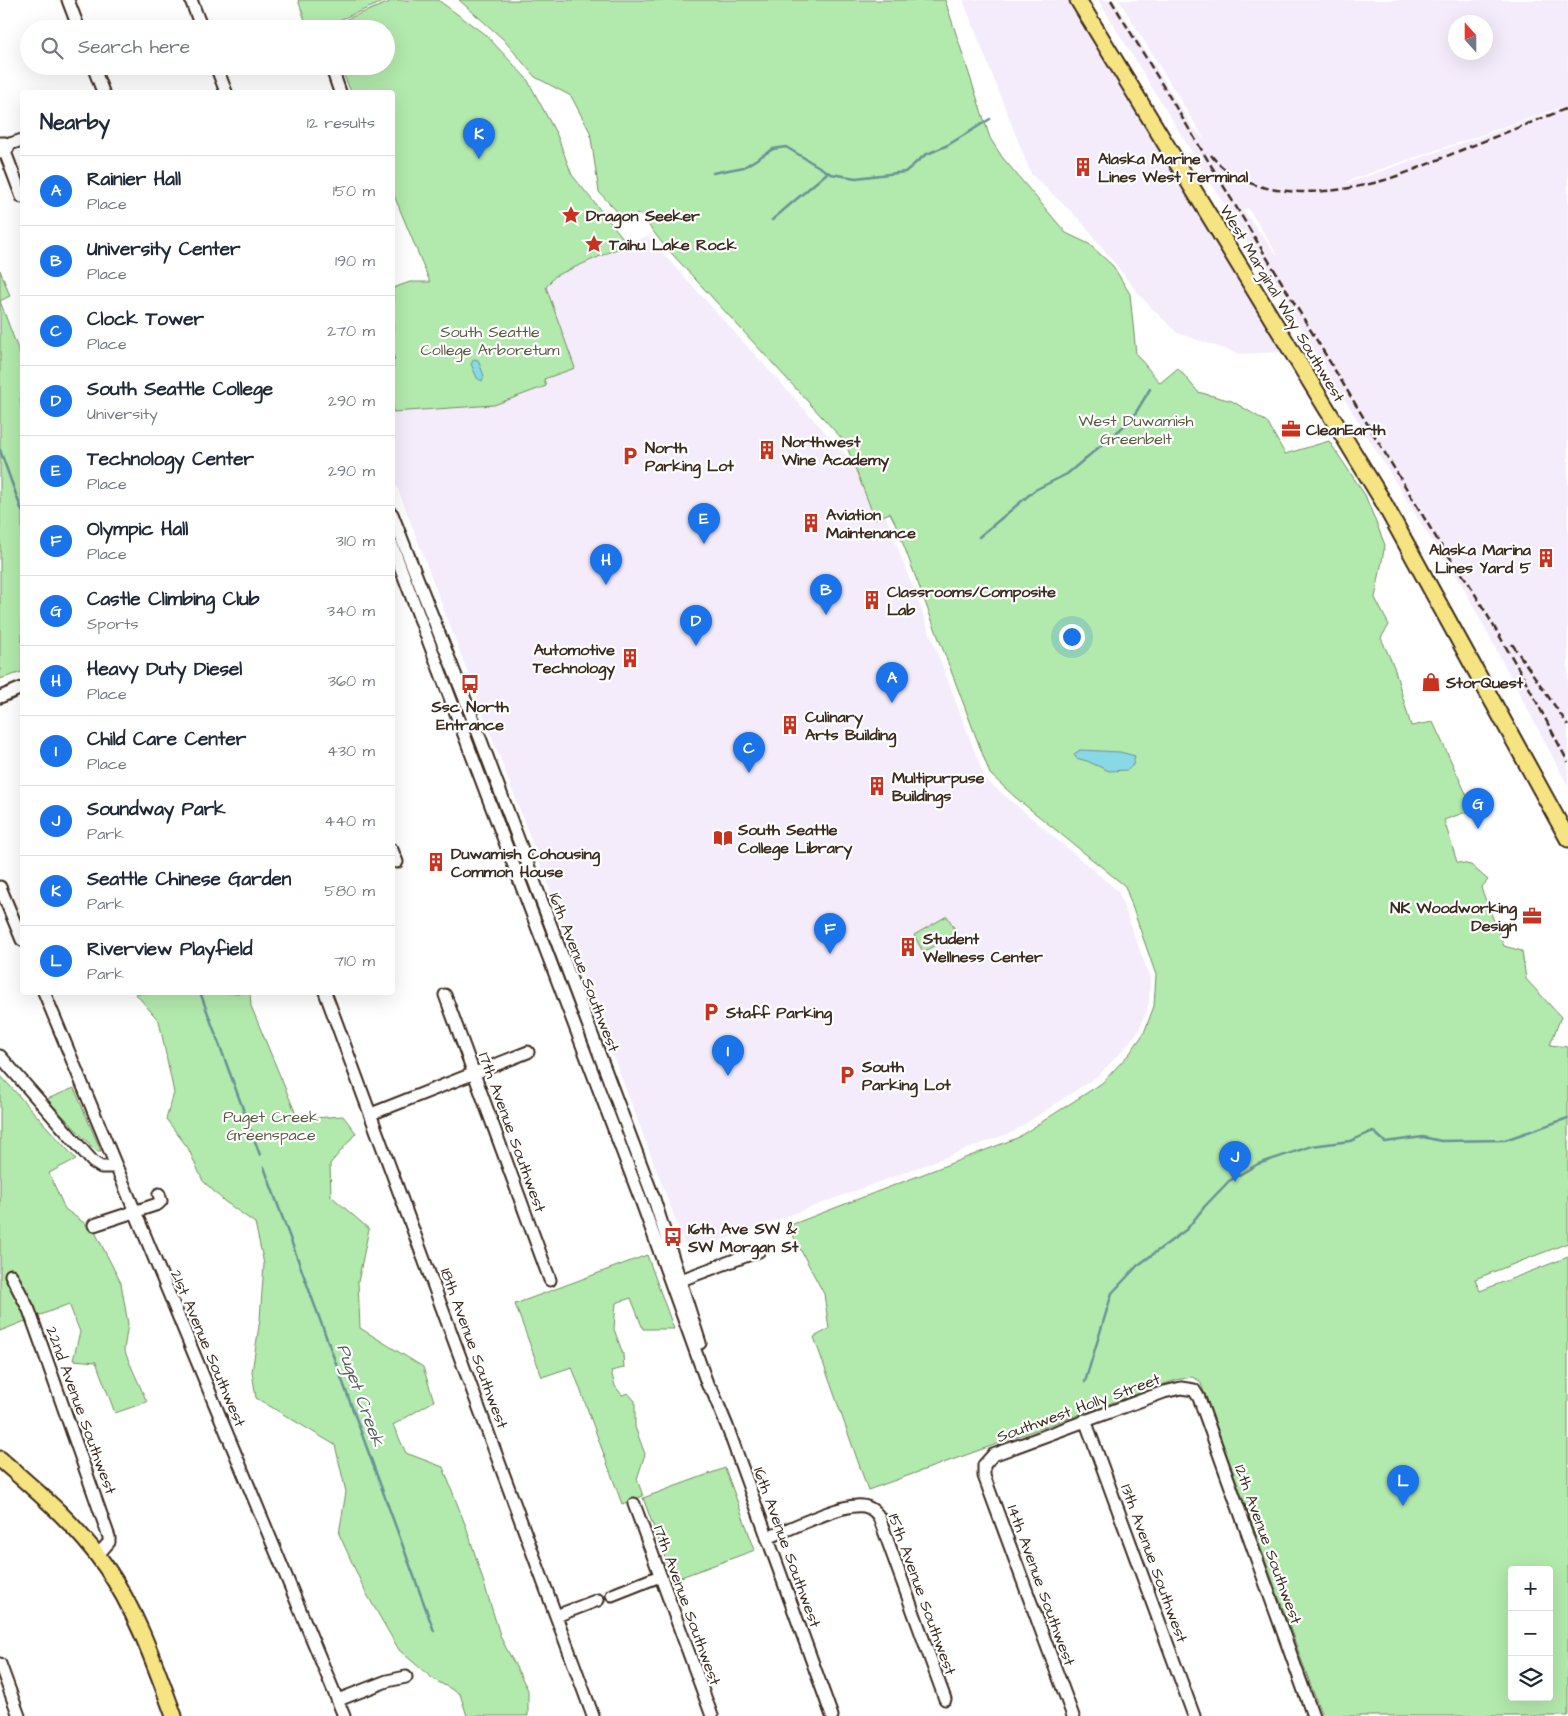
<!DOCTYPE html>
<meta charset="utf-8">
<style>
:root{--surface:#fff;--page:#f6f6f7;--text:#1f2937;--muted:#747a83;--line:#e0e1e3;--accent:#1a73e8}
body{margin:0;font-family:"Architects Daughter",sans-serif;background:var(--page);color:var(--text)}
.controls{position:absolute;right:15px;bottom:15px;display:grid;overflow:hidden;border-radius:5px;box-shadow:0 5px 20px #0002}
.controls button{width:45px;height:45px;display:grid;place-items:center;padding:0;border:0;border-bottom:1px solid var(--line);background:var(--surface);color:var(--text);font:25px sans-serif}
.compass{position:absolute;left:1448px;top:15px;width:45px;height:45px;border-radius:50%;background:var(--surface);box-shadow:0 5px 20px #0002;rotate:339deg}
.you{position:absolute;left:1071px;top:636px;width:18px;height:18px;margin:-12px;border:4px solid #fff;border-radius:50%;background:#1a73e8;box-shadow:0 0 0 8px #1a73e833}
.badge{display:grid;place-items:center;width:32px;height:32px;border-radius:50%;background:var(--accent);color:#fff;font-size:16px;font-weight:700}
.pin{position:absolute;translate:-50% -41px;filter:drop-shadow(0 1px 2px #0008)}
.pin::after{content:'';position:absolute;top:26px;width:18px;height:15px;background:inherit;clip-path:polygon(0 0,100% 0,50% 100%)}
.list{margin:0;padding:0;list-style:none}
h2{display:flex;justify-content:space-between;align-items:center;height:65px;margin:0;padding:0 20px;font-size:21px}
h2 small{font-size:16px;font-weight:400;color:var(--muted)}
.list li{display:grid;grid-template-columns:32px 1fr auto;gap:15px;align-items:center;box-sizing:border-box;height:70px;padding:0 20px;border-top:1px solid var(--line)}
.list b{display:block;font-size:19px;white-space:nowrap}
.list p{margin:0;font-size:16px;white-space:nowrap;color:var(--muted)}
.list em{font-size:16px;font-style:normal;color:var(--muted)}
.icon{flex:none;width:28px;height:28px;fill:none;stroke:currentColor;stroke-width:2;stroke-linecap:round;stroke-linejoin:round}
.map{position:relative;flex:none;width:1568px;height:1716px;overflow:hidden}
.search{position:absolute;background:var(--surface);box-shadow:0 5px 20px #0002;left:20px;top:20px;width:375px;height:55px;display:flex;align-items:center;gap:12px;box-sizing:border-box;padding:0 18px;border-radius:28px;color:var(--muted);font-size:19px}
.panel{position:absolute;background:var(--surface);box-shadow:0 5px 20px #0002;left:20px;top:90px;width:375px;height:905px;border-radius:5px}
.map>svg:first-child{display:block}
.built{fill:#f4ecfa;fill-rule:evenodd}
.green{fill:#b2e9ac;stroke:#768a65;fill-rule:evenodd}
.water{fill:#89d8e6;stroke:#6a9296}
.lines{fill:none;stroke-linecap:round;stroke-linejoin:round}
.stream{stroke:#6a9296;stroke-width:2.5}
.minor-casing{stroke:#3b2a1e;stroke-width:15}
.major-casing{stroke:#3b2a1e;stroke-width:19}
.minor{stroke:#fff;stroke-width:11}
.major{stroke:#f6e381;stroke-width:15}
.rail{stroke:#3b2a1e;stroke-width:2.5;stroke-dasharray:8 4;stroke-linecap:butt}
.labels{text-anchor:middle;stroke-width:4.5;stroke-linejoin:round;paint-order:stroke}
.poi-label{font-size:16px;font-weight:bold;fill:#3b2a1e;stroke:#fff;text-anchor:start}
.street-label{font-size:16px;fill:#3b2a1e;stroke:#fff}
.park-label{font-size:16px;fill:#595a42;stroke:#fff}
.water-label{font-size:18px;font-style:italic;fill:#525e5a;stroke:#fff}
</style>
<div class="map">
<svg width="1568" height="1716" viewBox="0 0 1568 1716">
<rect width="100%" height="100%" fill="#fff"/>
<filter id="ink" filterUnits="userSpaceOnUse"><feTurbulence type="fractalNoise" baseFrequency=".02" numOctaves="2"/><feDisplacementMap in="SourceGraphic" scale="10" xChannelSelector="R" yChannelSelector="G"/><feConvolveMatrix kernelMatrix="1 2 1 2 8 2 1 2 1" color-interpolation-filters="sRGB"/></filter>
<g filter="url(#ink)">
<path class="built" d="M 963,0 L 1073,0 L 1296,346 L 1281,352 L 1240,354 L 1177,333 L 1142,298 L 1080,220 L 1031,174 Z
M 1098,0 L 1114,0 L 1192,126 L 1206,142 L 1119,0 L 1568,0 L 1568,786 L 1461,583 L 1427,533 ZM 1486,22 L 1486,52 L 1456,52 L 1456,22 ZM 1559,108 L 1559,109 L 1348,183 L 1348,181 L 1370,173 ZM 1248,208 L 1277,254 L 1277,255 L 1243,210 Z
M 647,236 L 846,455 L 867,482 L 885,514 L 985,779 L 1118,891 L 1150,978 L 1149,1003 L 1139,1030 L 1122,1051 L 1099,1075 L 1013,1132 L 688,1253 L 393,476 L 393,288 L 410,282 L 546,287 L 555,276 Z"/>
<path class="green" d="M 298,0 L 388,0 L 317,29 L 308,29 Z
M 395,0 L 438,0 L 487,36 L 527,79 L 557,135 L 572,175 L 628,244 L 555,276 L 546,287 L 575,368 L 544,379 L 546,386 L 494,405 L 393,412 L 393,288 L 410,282 L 430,282 L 393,193 L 392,92 L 351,92 L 340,66 L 386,66 L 386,29 L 324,28 Z
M 459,0 L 945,0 L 990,138 L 1002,157 L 1066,233 L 1089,244 L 1113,266 L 1130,294 L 1136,354 L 1160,383 L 1178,368 L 1198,392 L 1232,401 L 1267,422 L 1285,454 L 1329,441 L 1365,495 L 1385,545 L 1375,598 L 1389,625 L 1381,638 L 1394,667 L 1411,726 L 1433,722 L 1469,800 L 1469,811 L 1444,820 L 1457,862 L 1471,865 L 1488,880 L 1481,888 L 1504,946 L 1522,951 L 1526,979 L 1561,1017 L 1550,1045 L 1568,1047 L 1568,1243 L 1475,1279 L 1480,1291 L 1568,1257 L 1568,1716 L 1322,1716 L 1200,1381 L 1192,1377 L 1176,1380 L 868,1490 L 814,1337 L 829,1329 L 824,1294 L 788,1226 L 1017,1138 L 1102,1083 L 1130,1053 L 1144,1033 L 1154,1006 L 1156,975 L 1125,886 L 1015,797 L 990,774 L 896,525 L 890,513 L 875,519 L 845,442 L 662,243 L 640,214 L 622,217 L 599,192 L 590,132 L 571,96 L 535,77 L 503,39 ZM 1512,1570 L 1549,1570 L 1549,1697 L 1512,1697 Z
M 0,270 L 10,296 L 0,301 L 22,360 L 22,398 L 20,399 L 22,407 L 22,672 L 0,679 Z
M 947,916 L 957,933 L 923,952 L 914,935 Z
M 135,993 L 250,993 L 251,1006 L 298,1119 L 343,1116 L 356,1133 L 330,1164 L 331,1196 L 369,1229 L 358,1282 L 360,1328 L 423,1367 L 434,1401 L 393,1425 L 406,1453 L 443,1467 L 468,1532 L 501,1638 L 528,1690 L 528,1716 L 467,1716 L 460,1694 L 433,1679 L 399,1650 L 365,1591 L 339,1534 L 346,1492 L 335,1445 L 256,1398 L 252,1372 L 260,1319 L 264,1264 L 255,1223 L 224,1201 L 203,1181 L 188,1148 L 166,1119 L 174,1093 L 159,1021 Z
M 0,1075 L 76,1159 L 49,1173 L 65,1209 L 94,1230 L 121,1283 L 128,1324 L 124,1350 L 147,1402 L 115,1413 L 96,1362 L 73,1360 L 80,1332 L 69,1304 L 0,1331 Z
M 74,1088 L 101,1151 L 96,1151 L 47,1099 Z
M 647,1255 L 674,1329 L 643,1329 L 631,1298 L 616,1303 L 614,1329 L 623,1354 L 624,1368 L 611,1371 L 615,1386 L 622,1395 L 628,1393 L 635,1401 L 635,1427 L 645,1454 L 637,1479 L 643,1496 L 622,1504 L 572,1367 L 542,1377 L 515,1304 Z
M 725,1468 L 755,1550 L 673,1580 L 643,1498 Z"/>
<path class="water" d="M 474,359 L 478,360 L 484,376 L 482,381 L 477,378 L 471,364 Z
M 1080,750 L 1120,752 L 1135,756 L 1133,765 L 1127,770 L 1109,771 L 1087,761 L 1076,758 L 1074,754 Z"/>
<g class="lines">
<path class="stream" d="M 713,173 L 744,167 L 773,149 L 786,147 L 831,174 L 856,178 L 905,172 L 925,155 L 948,145 L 990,119
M 772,220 L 827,173
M 392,355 L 394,359
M 0,450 L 22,511
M 979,537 L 1035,490 L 1067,474 L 1117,432 L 1132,419 L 1150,389
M 200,992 L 260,1155
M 264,1167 L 434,1631
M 1085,1382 L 1112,1293 L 1137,1266 L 1187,1229 L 1205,1206 L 1229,1181 L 1258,1164 L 1312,1146 L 1350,1141 L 1373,1131 L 1385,1142 L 1423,1137 L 1441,1141 L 1505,1140 L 1568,1118"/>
<g class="minor-casing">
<path id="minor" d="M 68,0 L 79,29
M 191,0 L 202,29
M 93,66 L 103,92
M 216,66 L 226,92
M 331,66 L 340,92
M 0,143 L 5,143 L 8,148 L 5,152 L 1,152
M 7,145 L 22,140
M 5,152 L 22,197
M 392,514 L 474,722 L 654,1199 L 700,1343
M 392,545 L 642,1203 L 708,1386 L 712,1390 L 727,1426 L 832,1716
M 0,697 L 22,688
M 392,850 L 397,862
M 0,887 L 22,940
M 44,992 L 344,1716
M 325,992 L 593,1716
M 445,995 L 550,1280
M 0,1056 L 93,1162 L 101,1167 L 115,1167
M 371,1114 L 528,1052
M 94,1225 L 158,1204 L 161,1201 L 159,1194
M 11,1275 L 29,1310 L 44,1352 L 109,1537 L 109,1542 L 98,1555
M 673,1283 L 759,1251
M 1085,1420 L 1194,1716
M 634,1504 L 712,1716
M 767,1538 C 788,1530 837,1506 856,1506 C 866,1505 873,1508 879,1517 L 945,1699
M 612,1595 L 660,1576
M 556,1616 L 598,1600
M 0,1664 L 19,1716
M 338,1700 L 387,1681 L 406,1677
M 1073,1716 L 984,1476 L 984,1465 L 993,1455 L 1164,1392 L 1181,1388 L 1194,1390 L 1199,1398 L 1313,1716"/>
</g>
<g class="major-casing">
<path id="major" d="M 1078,0 L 1381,498 L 1568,839
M 0,1459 C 38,1492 77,1525 106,1567 C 137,1612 155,1665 174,1716"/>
</g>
<use href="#minor" class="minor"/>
<use href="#major" class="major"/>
<path class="rail" d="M 1111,0 L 1440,544 L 1468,582 L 1524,678 L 1568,762
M 1211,155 C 1248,204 1333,195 1385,180 C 1414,171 1441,158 1469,147 C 1502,134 1535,121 1568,108
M 1512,644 L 1568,725"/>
</g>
</g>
<defs>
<g id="building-bare" transform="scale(1.5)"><path d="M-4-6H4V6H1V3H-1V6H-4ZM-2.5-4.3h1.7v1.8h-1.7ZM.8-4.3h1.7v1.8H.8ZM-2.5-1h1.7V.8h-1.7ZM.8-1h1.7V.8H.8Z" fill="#c8321e" stroke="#fff" stroke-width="2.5" paint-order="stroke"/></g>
<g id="sight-bare" transform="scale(1.5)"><path d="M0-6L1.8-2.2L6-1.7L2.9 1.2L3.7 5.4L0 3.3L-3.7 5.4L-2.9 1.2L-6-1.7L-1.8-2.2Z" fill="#c8321e" stroke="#fff" stroke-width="2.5" paint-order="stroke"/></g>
<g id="office-bare" transform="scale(1.5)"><path d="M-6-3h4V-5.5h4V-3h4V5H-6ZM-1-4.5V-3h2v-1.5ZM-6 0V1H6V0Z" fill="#c8321e" stroke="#fff" stroke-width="2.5" paint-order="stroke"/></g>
<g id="parking-bare" transform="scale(1.5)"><path d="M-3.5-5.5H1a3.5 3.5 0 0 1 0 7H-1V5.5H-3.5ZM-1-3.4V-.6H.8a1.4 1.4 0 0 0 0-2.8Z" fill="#c8321e" stroke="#fff" stroke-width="2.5" paint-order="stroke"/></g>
<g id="shop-bare" transform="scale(1.5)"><path d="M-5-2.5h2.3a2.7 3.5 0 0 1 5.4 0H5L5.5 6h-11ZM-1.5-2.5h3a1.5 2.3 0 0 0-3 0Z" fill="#c8321e" stroke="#fff" stroke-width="2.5" paint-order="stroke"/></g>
<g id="bus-bare" transform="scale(1.5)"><path d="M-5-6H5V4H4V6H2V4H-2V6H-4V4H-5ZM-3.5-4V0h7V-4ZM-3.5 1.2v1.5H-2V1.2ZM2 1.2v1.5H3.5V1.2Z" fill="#c8321e" stroke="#fff" stroke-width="2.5" paint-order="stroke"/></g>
<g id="library-bare" transform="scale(1.5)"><path d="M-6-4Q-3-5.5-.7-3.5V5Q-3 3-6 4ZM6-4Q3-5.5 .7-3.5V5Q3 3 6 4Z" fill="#c8321e" stroke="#fff" stroke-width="2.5" paint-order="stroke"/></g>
</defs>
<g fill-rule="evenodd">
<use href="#building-bare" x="1083" y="167"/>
<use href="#sight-bare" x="571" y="215"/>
<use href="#sight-bare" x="594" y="244"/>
<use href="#office-bare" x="1291" y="429"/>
<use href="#building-bare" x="767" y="450"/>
<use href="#parking-bare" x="630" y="456"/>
<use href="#building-bare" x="811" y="523"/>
<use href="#building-bare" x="1546" y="558"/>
<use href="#building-bare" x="872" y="600"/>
<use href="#building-bare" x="630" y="658"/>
<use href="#shop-bare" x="1431" y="682"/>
<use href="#bus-bare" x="470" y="684"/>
<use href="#building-bare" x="790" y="725"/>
<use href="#building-bare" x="877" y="786"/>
<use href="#library-bare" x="723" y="838"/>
<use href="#building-bare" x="436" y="862"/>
<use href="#office-bare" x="1532" y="916"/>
<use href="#building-bare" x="908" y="947"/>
<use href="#parking-bare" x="711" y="1012"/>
<use href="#parking-bare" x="847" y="1075"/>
<use href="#bus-bare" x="673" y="1237"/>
</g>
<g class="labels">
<g class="poi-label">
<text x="1098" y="164">Alaska Marine<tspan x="1098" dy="18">Lines West Terminal</tspan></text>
<text x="586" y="221">Dragon Seeker</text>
<text x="609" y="250">Taihu Lake Rock</text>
<text x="1306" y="435">CleanEarth</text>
<text x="782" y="447">Northwest<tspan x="782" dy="18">Wine Academy</tspan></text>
<text x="645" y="453">North<tspan x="645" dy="18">Parking Lot</tspan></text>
<text x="826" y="520">Aviation<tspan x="826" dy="18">Maintenance</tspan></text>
<text x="1531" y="555" text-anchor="end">Alaska Marina<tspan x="1531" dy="18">Lines Yard 5</tspan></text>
<text x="887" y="597">Classrooms/Composite<tspan x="887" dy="18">Lab</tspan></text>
<text x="615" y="655" text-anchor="end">Automotive<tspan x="615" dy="18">Technology</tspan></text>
<text x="1446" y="688">StorQuest</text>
<text x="470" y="712" text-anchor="middle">Ssc North<tspan x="470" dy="18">Entrance</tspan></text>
<text x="805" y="722">Culinary<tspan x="805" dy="18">Arts Building</tspan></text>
<text x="892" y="783">Multipurpuse<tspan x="892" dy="18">Buildings</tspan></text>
<text x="738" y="835">South Seattle<tspan x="738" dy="18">College Library</tspan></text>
<text x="451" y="859">Duwamish Cohousing<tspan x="451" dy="18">Common House</tspan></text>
<text x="1517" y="913" text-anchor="end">NK Woodworking<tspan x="1517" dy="18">Design</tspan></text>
<text x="923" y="944">Student<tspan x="923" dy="18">Wellness Center</tspan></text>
<text x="726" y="1018">Staff Parking</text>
<text x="862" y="1072">South<tspan x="862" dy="18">Parking Lot</tspan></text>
<text x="688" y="1234">16th Ave SW &amp;<tspan x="688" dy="18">SW Morgan St</tspan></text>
</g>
<g class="street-label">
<text transform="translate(1283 303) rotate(59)" y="6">West Marginal Way Southwest</text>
<text transform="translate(585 972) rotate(69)" y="6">16th Avenue Southwest</text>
<text transform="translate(513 1132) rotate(70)" y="6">17th Avenue Southwest</text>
<text transform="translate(209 1348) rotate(67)" y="6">21st Avenue Southwest</text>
<text transform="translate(475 1348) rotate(70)" y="6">18th Avenue Southwest</text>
<text transform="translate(1078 1407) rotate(-20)" y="6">Southwest Holly Street</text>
<text transform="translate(82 1410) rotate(70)" y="6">22nd Avenue Southwest</text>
<text transform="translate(1269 1544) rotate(70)" y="6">12th Avenue Southwest</text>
<text transform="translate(788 1547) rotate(70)" y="6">16th Avenue Southwest</text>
<text transform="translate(1155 1563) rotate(70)" y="6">13th Avenue Southwest</text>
<text transform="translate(1042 1585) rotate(70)" y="6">14th Avenue Southwest</text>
<text transform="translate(923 1594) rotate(70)" y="6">15th Avenue Southwest</text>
<text transform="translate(688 1605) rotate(70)" y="6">17th Avenue Southwest</text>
</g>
<g class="park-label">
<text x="490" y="337">South Seattle<tspan x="490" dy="18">College Arboretum</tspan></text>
<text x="1136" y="426">West Duwamish<tspan x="1136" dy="18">Greenbelt</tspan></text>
<text x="271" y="1122">Puget Creek<tspan x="271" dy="18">Greenspace</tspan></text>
</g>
<g class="water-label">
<text transform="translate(361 1395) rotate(70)" y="6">Puget Creek</text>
</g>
</g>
</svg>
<div class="controls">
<button>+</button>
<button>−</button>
<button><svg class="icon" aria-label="layers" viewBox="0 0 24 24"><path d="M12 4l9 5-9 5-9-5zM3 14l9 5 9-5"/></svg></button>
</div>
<svg class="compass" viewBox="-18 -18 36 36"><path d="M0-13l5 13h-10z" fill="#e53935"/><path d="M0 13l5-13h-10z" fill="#747a83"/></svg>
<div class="you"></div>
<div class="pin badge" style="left:892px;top:703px">A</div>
<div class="pin badge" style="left:826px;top:615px">B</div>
<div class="pin badge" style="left:749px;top:773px">C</div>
<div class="pin badge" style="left:696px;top:646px">D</div>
<div class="pin badge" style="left:704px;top:544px">E</div>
<div class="pin badge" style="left:830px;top:954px">F</div>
<div class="pin badge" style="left:1478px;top:829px">G</div>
<div class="pin badge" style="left:606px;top:585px">H</div>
<div class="pin badge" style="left:728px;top:1076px">I</div>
<div class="pin badge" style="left:1235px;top:1182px">J</div>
<div class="pin badge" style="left:479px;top:159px">K</div>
<div class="pin badge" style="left:1403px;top:1506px">L</div>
<div class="search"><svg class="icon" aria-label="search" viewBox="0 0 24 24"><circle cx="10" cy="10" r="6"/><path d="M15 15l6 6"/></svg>Search here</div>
<section class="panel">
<h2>Nearby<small>12 results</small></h2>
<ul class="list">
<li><span class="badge">A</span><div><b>Rainier Hall</b><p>Place</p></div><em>150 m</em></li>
<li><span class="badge">B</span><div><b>University Center</b><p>Place</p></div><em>190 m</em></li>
<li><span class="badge">C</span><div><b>Clock Tower</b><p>Place</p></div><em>270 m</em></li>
<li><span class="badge">D</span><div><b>South Seattle College</b><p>University</p></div><em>290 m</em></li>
<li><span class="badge">E</span><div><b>Technology Center</b><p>Place</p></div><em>290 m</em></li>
<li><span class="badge">F</span><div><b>Olympic Hall</b><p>Place</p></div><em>310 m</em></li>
<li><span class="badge">G</span><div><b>Castle Climbing Club</b><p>Sports</p></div><em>340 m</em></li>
<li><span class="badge">H</span><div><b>Heavy Duty Diesel</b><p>Place</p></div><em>360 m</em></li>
<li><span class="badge">I</span><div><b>Child Care Center</b><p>Place</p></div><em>430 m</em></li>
<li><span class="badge">J</span><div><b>Soundway Park</b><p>Park</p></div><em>440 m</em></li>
<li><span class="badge">K</span><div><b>Seattle Chinese Garden</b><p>Park</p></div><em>580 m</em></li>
<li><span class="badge">L</span><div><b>Riverview Playfield</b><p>Park</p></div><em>710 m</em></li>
</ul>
</section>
</div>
